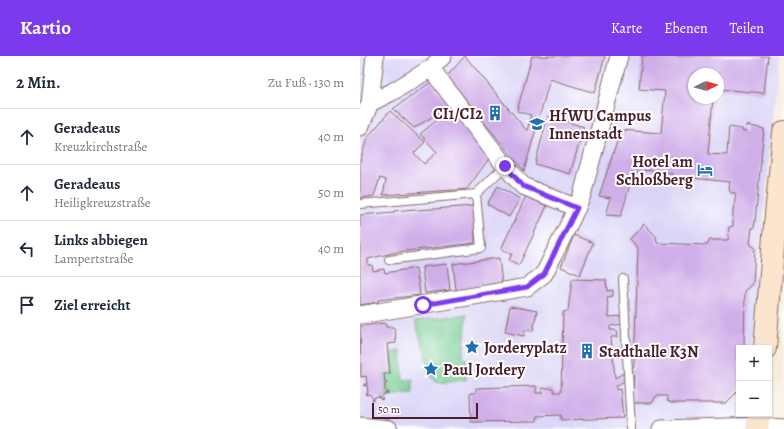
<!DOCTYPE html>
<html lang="de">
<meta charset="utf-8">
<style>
:root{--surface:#fff;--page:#f6f6f7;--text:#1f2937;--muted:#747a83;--line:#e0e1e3;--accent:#7c3aed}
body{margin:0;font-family:Alegreya,serif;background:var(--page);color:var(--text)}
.controls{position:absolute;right:12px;bottom:12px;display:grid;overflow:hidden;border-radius:0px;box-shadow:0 1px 3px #0004}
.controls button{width:36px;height:36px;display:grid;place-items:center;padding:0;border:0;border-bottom:1px solid var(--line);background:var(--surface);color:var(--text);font:20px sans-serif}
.compass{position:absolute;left:328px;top:12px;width:36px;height:36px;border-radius:50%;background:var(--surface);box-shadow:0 1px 3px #0004;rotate:84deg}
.scale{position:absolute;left:12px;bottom:10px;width:106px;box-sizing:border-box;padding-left:4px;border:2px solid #4a1f2b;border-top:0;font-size:11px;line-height:14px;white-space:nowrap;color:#4a1f2b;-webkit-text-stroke:3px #fff;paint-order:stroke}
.stop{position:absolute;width:12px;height:12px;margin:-9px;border:3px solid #7c3aed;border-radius:50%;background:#fff}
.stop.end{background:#7c3aed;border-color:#fff;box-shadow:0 1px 4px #0008}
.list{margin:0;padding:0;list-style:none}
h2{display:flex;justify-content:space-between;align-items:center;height:52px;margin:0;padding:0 16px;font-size:17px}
h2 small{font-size:13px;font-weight:400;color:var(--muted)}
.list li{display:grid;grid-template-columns:26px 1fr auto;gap:12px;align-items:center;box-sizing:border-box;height:56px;padding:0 16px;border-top:1px solid var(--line)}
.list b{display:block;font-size:15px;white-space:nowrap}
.list p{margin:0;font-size:13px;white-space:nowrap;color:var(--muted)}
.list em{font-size:13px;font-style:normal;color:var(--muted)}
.icon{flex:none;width:22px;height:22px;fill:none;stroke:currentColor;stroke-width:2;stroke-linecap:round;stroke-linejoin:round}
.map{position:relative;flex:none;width:424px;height:373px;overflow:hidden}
header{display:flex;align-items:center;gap:24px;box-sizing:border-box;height:56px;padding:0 20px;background:var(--accent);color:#fff}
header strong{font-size:19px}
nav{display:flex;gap:22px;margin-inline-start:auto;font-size:14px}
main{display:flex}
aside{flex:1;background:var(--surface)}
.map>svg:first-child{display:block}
.built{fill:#dbd6f7;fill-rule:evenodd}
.green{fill:#73cc92;stroke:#5e765e}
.building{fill:#d0afe9}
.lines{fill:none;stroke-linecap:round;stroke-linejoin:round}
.lane-casing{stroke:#876769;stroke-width:10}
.street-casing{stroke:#876769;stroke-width:19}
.secondary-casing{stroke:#876769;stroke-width:24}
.lane{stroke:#fff;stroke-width:8}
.street{stroke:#fff;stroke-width:17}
.secondary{stroke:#fbe5cf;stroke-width:22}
.route{stroke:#7c3aed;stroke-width:5}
.labels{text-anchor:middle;stroke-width:4;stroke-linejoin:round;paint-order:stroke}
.poi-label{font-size:16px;font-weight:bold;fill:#4a1f2b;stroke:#fff;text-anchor:start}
</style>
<header>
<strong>Kartio</strong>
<nav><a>Karte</a><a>Ebenen</a><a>Teilen</a></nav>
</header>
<main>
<aside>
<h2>2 Min.<small>Zu Fuß · 130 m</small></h2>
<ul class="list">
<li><svg class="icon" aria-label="ahead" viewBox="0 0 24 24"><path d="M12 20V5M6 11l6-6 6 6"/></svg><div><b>Geradeaus</b><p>Kreuzkirchstraße</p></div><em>40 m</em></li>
<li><svg class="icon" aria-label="ahead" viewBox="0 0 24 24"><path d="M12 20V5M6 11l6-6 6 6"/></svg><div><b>Geradeaus</b><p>Heiligkreuzstraße</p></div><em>50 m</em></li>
<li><svg class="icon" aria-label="left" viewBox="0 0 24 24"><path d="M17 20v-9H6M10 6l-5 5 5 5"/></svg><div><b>Links abbiegen</b><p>Lampertstraße</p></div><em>40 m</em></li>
<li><svg class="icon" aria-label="arrive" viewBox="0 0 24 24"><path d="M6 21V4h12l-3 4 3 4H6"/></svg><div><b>Ziel erreicht</b></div></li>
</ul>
</aside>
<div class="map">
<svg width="424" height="373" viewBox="0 0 424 373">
<rect width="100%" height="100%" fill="#fff"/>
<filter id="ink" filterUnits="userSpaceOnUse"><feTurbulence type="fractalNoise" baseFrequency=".025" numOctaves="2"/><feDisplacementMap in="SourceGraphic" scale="8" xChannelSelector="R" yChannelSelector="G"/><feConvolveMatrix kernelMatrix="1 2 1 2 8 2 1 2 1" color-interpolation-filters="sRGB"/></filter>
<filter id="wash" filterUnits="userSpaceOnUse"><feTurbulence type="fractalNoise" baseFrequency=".012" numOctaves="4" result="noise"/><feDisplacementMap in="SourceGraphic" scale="16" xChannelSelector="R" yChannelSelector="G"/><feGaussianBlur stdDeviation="0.9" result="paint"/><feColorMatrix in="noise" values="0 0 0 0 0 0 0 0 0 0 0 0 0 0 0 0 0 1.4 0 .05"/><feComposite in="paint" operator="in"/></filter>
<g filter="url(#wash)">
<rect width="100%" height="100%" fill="#f7eddc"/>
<path class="built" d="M 0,0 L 419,0 L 391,292 L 379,292 L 379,358 L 385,358 L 384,373 L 0,373 ZM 334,18 L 358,18 L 358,42 L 334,42 Z"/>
<path class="green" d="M 107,258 L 103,302 L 107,303 L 106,324 L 77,327 L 72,322 L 65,297 L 55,265 Z
M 41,295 L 43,324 L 53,323 L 53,337 L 22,341 L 25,337 L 28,338 L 28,336 L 25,335 L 25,328 L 27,327 L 27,326 L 25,326 L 24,318 L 34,317 L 32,296 Z"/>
<g id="blocks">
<path class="building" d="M 105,0 L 167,75 L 171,59 L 157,55 L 172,0 L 245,0 L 235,37 L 190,23 L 164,115 L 87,20 Z
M 282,0 L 408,0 L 404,37 L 358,33 L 358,18 L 334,18 L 334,42 L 353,42 L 348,98 L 367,99 L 369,71 L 382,73 L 382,75 L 386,76 L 387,69 L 404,73 L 395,166 L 394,172 L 392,172 L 390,188 L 395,192 L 393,228 L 385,235 L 384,292 L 379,292 L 379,334 L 366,347 L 311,347 L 307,345 L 307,340 L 296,340 L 292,347 L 273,347 L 274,319 L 256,330 L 256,334 L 260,333 L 263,362 L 201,364 L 201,359 L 177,360 L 177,365 L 111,366 L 110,337 L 116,337 L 116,332 L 176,330 L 176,337 L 182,337 L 182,332 L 193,332 L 194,336 L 201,336 L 203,256 L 208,255 L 212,223 L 246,224 L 247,235 L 253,234 L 253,240 L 247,241 L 249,261 L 262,260 L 263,268 L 250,270 L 250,274 L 257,274 L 258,281 L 251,281 L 255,322 L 274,311 L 278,192 L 270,183 L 284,168 L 296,180 L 297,187 L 347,189 L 350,184 L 368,184 L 369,171 L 373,170 L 373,155 L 376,137 L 371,137 L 369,134 L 370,126 L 323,121 L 321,125 L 315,124 L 313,118 L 289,114 L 279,116 L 273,121 L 269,127 L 269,132 L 261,160 L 246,159 L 251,142 L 239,140 L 261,74 L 301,77 L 305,35 L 279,33 Z
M 71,26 L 131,100 L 107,133 L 23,139 L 26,124 L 20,122 L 14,140 L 0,142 L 0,105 L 7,82 L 30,55 L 65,86 L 54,97 L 64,108 L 77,96 L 60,78 L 82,60 L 80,56 L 54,72 L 33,53 Z
M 188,60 L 224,71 L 210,118 L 175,108 Z
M 138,130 L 160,143 L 149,161 L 127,148 Z
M 166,140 L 187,150 L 159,209 L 149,204 L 152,198 L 141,193 Z
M 114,150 L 115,187 L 37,196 L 8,203 L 8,209 L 12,209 L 13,215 L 24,213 L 25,217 L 56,212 L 60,239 L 18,244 L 18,246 L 0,249 L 0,159 L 34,156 L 34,155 L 55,153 L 55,154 L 73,153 Z
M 214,179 L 233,187 L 220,219 L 201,211 Z
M 139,202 L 142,228 L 96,234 L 93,208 Z
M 87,208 L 90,234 L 65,237 L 62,211 Z
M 150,250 L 177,255 L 173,275 L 165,274 L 164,280 L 145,276 Z
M 25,267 L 26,271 L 33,271 L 35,273 L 36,287 L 27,288 L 30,318 L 24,318 L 25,326 L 27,326 L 27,327 L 25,328 L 25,335 L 28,336 L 28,338 L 25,337 L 22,341 L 23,343 L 21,344 L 20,341 L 14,342 L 14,345 L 12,345 L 13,342 L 9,338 L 6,339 L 6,338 L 8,337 L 7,329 L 4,330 L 4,328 L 7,328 L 6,320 L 1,321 L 0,270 Z"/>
</g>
</g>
<g filter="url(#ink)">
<use href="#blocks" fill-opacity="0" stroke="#876769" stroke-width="1"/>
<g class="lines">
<g class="lane-casing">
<path id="lane" d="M 0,148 L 116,138 L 145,110
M 29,204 L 121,192 L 116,138
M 263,223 L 271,373"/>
</g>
<g class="street-casing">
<path id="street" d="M 73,11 L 75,18 L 145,110 L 163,130 L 217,152
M 10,47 L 32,36 L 73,11 L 75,8 L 83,0
M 0,71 L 10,47 L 15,0
M 0,259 L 167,231 L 184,218 L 211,164 L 222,139 L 259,0
M 0,370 L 29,373
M 301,373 L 398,370 L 424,372"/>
</g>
<g class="secondary-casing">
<path id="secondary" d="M 405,292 L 414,180 L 424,76
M 397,373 L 399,358"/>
</g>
<use href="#lane" class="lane"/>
<use href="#street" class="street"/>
<use href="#secondary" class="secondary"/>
</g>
</g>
<g class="lines" filter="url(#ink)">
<path class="route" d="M 63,249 L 167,231 L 184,218 L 217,152 L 163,130 L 145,110"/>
</g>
<defs>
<g id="building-bare" transform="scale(1.2)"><path d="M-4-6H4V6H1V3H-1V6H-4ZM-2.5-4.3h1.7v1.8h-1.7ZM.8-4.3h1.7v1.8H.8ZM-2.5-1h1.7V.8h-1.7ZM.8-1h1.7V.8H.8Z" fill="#1f6fb2" stroke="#fff" stroke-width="2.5" paint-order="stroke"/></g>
<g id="university-bare" transform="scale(1.2)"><path d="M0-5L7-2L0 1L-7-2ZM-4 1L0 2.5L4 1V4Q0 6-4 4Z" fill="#1f6fb2" stroke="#fff" stroke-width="2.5" paint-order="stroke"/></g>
<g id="hotel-bare" transform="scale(1.2)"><path d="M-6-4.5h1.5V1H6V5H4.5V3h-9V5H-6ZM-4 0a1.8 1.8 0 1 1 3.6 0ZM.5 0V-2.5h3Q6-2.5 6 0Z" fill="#1f6fb2" stroke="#fff" stroke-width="2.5" paint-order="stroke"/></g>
<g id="sight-bare" transform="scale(1.2)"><path d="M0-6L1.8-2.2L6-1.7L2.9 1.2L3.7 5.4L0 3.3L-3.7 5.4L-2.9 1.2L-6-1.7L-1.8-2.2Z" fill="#1f6fb2" stroke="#fff" stroke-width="2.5" paint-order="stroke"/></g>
</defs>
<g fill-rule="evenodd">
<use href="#building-bare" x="135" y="57"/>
<use href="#university-bare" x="177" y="68"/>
<use href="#hotel-bare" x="345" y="114"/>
<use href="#sight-bare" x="112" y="291"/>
<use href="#building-bare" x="227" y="295"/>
<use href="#sight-bare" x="71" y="313"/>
</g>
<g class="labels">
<g class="poi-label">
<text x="123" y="63" text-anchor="end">CI1/CI2</text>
<text x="189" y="65">HfWU Campus<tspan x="189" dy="18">Innenstadt</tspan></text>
<text x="333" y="111" text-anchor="end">Hotel am<tspan x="333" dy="18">Schloßberg</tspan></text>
<text x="124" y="297">Jorderyplatz</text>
<text x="239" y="301">Stadthalle K3N</text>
<text x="83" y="319">Paul Jordery</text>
</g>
</g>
</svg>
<div class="controls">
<button>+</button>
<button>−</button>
</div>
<svg class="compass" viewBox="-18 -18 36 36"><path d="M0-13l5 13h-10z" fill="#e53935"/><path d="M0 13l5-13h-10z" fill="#747a83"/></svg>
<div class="scale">50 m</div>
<div class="stop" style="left:63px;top:249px"></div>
<div class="stop end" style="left:145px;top:110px"></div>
</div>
</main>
